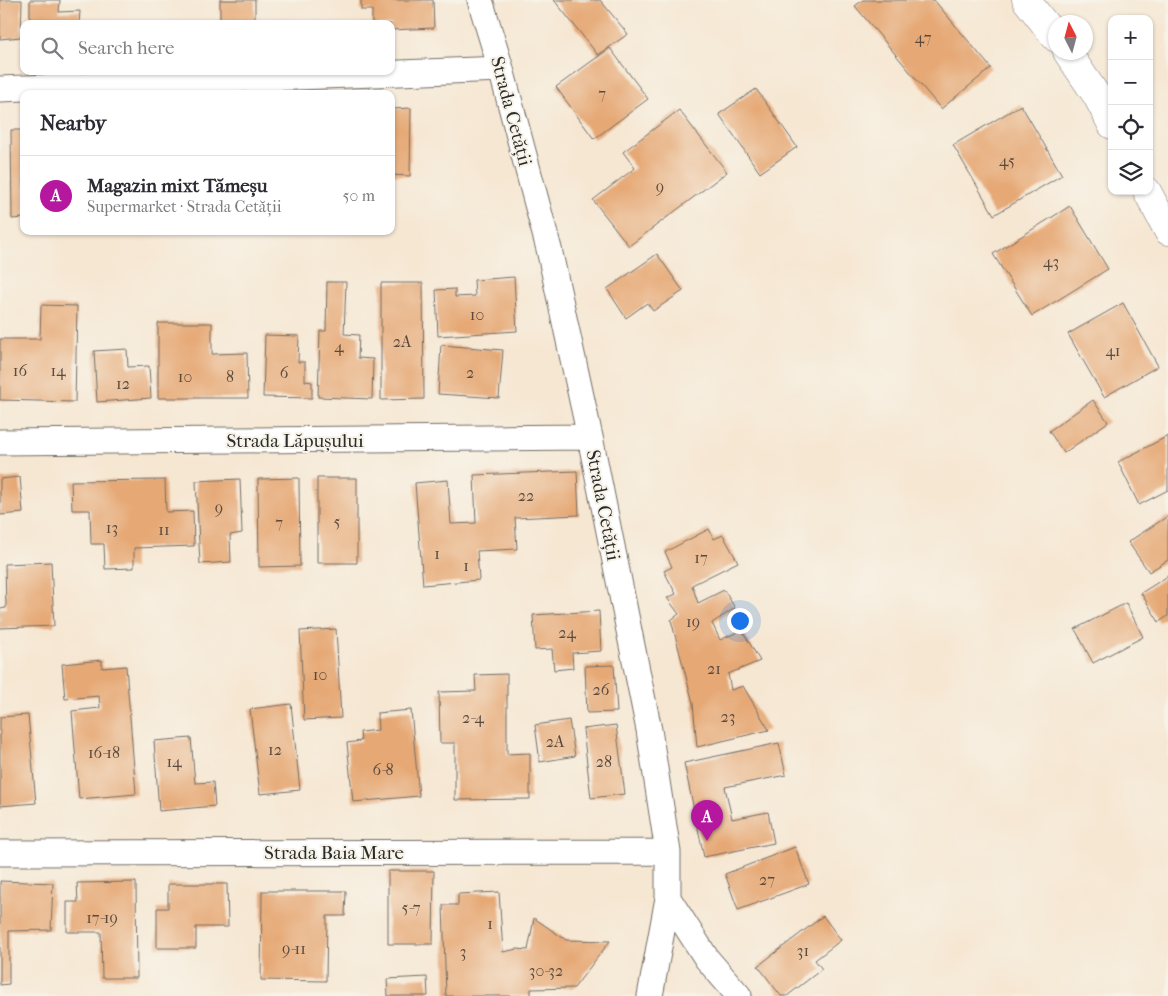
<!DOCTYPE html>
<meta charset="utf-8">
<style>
:root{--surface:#fff;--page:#f2f2f3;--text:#2b2b33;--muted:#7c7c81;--line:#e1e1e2;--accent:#b5179e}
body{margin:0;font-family:"IM FELL French Canon",serif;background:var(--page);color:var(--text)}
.controls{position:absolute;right:15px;top:15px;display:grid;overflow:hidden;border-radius:10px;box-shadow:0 1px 4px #0004}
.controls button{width:45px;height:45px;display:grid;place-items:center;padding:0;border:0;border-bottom:1px solid var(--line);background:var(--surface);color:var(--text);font:25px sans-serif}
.compass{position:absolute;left:1048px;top:15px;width:45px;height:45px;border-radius:50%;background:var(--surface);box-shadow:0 1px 4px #0004;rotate:354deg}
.you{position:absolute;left:739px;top:620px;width:18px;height:18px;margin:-12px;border:4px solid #fff;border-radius:50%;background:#1a73e8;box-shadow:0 0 0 8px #1a73e833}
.badge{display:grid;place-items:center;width:32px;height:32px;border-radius:50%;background:var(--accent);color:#fff;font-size:16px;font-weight:700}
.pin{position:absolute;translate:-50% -41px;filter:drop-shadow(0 1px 2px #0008)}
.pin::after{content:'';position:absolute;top:26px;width:18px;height:15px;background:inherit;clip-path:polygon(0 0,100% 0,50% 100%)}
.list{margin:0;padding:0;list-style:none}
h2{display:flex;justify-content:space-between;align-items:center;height:65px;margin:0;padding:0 20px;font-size:21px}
h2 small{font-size:16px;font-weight:400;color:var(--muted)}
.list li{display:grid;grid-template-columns:32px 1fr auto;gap:15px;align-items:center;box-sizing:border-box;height:80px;padding:0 20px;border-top:1px solid var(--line)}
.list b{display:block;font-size:19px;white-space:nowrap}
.list p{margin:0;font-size:16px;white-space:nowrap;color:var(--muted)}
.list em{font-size:16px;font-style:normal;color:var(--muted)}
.icon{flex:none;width:28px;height:28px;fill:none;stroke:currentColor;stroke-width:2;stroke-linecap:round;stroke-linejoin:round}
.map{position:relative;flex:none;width:1168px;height:996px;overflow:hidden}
.search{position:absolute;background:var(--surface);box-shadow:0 1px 4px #0004;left:20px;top:20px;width:375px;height:55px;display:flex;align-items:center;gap:12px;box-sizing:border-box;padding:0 18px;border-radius:10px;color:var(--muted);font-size:19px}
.panel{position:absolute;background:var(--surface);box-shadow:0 1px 4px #0004;left:20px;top:90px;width:375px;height:145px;border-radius:10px}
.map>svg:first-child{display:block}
.building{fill:#e6a976}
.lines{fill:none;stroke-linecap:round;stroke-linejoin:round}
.minor-casing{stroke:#726d66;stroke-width:27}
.tertiary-casing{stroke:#726d66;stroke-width:29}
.minor{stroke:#fff;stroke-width:25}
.tertiary{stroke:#fff;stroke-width:28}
.labels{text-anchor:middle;stroke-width:4;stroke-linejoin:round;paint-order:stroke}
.number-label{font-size:16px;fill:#5a4a3e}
.street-label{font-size:19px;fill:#2b2b2b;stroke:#f7f3e8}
</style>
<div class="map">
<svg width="1168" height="996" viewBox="0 0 1168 996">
<rect width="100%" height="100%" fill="#f7f3e8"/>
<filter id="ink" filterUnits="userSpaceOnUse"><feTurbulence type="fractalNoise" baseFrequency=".02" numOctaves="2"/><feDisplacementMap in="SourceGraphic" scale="10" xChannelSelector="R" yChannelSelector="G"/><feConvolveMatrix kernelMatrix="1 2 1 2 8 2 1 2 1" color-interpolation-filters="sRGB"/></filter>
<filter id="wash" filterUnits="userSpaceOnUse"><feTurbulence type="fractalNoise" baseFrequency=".0096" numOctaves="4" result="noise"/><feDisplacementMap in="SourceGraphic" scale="20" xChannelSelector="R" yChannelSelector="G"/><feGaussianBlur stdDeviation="1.12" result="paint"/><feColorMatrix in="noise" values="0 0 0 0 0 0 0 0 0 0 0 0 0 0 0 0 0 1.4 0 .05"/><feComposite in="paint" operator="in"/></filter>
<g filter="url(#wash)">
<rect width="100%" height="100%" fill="#f6e7d3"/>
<g id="blocks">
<path class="building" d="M 0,0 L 22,0 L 21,37 L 0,39 Z
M 30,0 L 60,0 L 59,12 L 80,11 L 79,24 L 30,24 Z
M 220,0 L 255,0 L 255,24 L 220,24 Z
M 361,0 L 433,0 L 434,28 L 391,30 L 391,24 L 372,24 L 372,10 L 361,10 Z
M 554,0 L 600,0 L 628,34 L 598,55 Z
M 863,0 L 934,0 L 991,68 L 941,109 L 855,6 Z
M 610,48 L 648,99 L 594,139 L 556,87 Z
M 756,89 L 797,147 L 760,173 L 719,114 Z
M 1021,105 L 1062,175 L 994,215 L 953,145 Z
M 411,108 L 410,176 L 391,175 L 391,109 Z
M 679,110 L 727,172 L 629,246 L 593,200 L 635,168 L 623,152 Z
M 11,130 L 24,130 L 24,218 L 12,219 Z
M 1070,206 L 1108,269 L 1032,316 L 993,254 Z
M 657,254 L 683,291 L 653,311 L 647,303 L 626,318 L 607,289 Z
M 514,277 L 517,331 L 438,336 L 436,290 L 455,289 L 455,297 L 475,296 L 474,280 Z
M 327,282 L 346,282 L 344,334 L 359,335 L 358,358 L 373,359 L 372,399 L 318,397 L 320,331 L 326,331 Z
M 381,283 L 423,283 L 424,399 L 381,400 Z
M 1123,303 L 1158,366 L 1104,397 L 1068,334 Z
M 41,305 L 77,306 L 75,402 L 0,400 L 0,339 L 40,339 Z
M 158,323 L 212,323 L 212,354 L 247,353 L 248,398 L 158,398 Z
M 265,335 L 299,336 L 298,362 L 305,362 L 305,381 L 312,382 L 312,398 L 263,397 Z
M 441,345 L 503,350 L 499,398 L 438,394 Z
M 127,349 L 128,367 L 149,366 L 151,398 L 97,402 L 94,351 Z
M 1093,400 L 1108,422 L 1064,453 L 1049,431 Z
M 1168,436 L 1168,490 L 1139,505 L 1118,462 Z
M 577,471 L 579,515 L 515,518 L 517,549 L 477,551 L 479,580 L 423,585 L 415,483 L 448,480 L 451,524 L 476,523 L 474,475 Z
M 20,477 L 23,513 L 0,515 L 0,479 Z
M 299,478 L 300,566 L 259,567 L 258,479 Z
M 317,478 L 357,478 L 357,563 L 317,563 Z
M 240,479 L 242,533 L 230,535 L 231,562 L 200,564 L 196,481 Z
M 165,480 L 166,512 L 193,511 L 194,546 L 134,548 L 134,568 L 105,569 L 104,544 L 91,544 L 90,510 L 72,510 L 71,481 Z
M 1168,516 L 1168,560 L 1149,572 L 1128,542 Z
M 709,529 L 714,539 L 723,535 L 738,562 L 692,585 L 698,603 L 724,590 L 735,608 L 712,623 L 720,640 L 742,630 L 760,661 L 728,674 L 731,690 L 743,686 L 769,730 L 697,747 L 693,703 L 671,620 L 679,614 L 667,598 L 676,594 L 664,571 L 672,567 L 665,552 Z
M 51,562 L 54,626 L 0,628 L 0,609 L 6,608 L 5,564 Z
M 1168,576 L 1168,616 L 1159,622 L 1141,593 Z
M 1126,603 L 1143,637 L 1093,663 L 1075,629 Z
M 599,611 L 601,651 L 572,653 L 573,668 L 554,670 L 552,649 L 535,650 L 533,615 Z
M 336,629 L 341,718 L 304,720 L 300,631 Z
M 102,660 L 102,668 L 126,666 L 136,794 L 79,799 L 72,711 L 100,708 L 99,696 L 65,699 L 62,664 Z
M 614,665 L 617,712 L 587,713 L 585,666 Z
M 507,674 L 507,754 L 530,753 L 530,799 L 455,800 L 455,743 L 440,743 L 439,692 L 476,691 L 475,675 Z
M 291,704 L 300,790 L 260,794 L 250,709 Z
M 411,710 L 419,796 L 353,802 L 347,743 L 361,741 L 360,732 L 378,730 L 377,713 Z
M 28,715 L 36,803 L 0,806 L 0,717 Z
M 569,720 L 575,756 L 540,762 L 535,725 Z
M 616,725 L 625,794 L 591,798 L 583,729 Z
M 191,738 L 195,783 L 213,782 L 215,806 L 159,811 L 154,741 Z
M 779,743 L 786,775 L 725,787 L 732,819 L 768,812 L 774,843 L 704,857 L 684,763 Z
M 795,847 L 809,884 L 738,910 L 725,874 Z
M 388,871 L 434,871 L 433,944 L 388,944 Z
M 0,881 L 53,883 L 51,930 L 9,931 L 9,984 L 0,985 Z
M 136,882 L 137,978 L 102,978 L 101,932 L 67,932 L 67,902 L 78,902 L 77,883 Z
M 168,884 L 227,884 L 228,927 L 196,927 L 196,948 L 157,948 L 157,908 L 168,908 Z
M 262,891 L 346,891 L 345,916 L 327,916 L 326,981 L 261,980 Z
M 499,892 L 503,952 L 517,949 L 528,950 L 534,918 L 566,940 L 610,941 L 574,988 L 531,989 L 531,996 L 446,996 L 443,905 L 458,905 L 458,894 Z
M 823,916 L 841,940 L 815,960 L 822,969 L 787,996 L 781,996 L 758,966 Z
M 427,977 L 428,996 L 388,996 L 387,979 Z"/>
</g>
</g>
<g filter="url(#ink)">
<use href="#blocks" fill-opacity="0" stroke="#726d66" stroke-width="1"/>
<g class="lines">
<g class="minor-casing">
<path id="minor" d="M 480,0 L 501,69 L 549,249 L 590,437 L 649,730 L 668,852 L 668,898 L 650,996
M 0,89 L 501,69
M 0,442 L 590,437
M 0,853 L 668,852
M 668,898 L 707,959 L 739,996"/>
</g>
<g class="tertiary-casing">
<path id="tertiary" d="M 1026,0 L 1056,38
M 1067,52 L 1097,96 L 1112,125
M 1147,191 L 1168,231"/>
</g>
<use href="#minor" class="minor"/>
<use href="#tertiary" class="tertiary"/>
</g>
</g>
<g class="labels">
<g class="number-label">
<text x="923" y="43">47</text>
<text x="602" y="99">7</text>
<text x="1007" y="166">45</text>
<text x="660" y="192">9</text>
<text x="1051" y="267">43</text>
<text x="477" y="320">10</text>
<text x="402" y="347">2A</text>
<text x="339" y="352">4</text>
<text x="1113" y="356">41</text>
<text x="20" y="376">16</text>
<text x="58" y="376">14</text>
<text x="284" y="378">6</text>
<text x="470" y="378">2</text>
<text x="185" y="382">10</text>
<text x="230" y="382">8</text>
<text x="123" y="389">12</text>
<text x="526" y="501">22</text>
<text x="219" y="513">9</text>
<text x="337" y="527">5</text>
<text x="279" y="528">7</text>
<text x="112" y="533">13</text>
<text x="164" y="535">11</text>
<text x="437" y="559">1</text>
<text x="701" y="563">17</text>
<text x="466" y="571">1</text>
<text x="693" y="627">19</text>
<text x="567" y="638">24</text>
<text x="714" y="674">21</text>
<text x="320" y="680">10</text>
<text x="601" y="695">26</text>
<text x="728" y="722">23</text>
<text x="473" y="723">2-4</text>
<text x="555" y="747">2A</text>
<text x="275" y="755">12</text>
<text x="104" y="758">16-18</text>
<text x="174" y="767">14</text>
<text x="604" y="767">28</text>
<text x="383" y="775">6-8</text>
<text x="767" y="885">27</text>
<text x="411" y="913">5-7</text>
<text x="102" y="923">17-19</text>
<text x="490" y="929">1</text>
<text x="294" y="954">9-11</text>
<text x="803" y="956">31</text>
<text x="463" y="957">3</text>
<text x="546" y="976">30-32</text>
</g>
<g class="street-label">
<text transform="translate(512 111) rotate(75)" y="7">Strada Cetății</text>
<text x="295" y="447">Strada Lăpușului</text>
<text transform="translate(604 505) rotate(79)" y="7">Strada Cetății</text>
<text x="334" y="859">Strada Baia Mare</text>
</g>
</g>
</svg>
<div class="controls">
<button>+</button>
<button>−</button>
<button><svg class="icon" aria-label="locate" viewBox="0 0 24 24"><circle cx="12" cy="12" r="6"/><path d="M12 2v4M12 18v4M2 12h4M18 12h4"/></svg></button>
<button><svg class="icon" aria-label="layers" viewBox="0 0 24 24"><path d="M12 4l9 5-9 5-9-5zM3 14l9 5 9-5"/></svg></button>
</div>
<svg class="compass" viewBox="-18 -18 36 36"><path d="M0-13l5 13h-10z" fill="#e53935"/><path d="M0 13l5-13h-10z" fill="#7c7c81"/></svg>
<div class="you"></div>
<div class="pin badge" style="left:707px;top:841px">A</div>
<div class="search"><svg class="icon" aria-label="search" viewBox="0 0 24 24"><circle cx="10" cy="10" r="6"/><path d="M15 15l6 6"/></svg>Search here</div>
<section class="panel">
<h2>Nearby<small></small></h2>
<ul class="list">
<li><span class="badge">A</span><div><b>Magazin mixt Tămeșu</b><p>Supermarket · Strada Cetății</p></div><em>50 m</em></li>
</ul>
</section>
</div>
